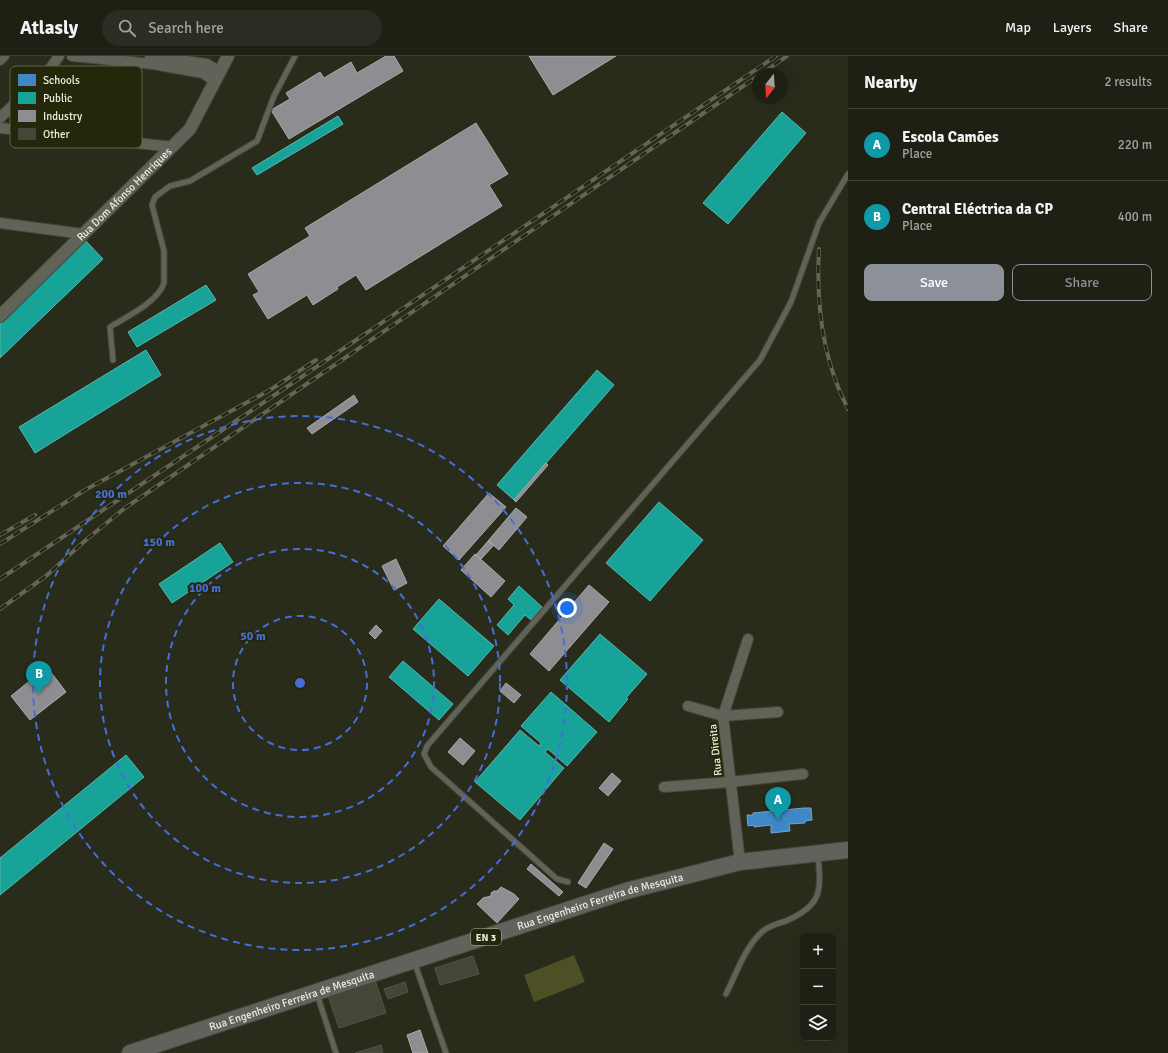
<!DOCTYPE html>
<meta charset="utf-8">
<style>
:root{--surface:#1f2014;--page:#2c2d22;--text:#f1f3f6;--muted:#a1a3a0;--line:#3c3e34;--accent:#8c9099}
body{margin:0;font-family:Signika,sans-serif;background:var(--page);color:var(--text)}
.controls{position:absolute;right:12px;bottom:12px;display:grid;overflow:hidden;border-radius:8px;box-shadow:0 4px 16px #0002}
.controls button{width:36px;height:36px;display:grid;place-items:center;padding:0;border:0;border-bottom:1px solid var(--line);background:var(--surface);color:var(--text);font:20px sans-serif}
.compass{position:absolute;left:752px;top:12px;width:36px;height:36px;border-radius:50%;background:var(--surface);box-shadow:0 4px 16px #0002;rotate:197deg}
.you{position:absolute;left:567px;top:552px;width:14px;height:14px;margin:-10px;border:3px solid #fff;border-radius:50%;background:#1a73e8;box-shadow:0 0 0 6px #1a73e833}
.badge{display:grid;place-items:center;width:26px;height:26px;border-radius:50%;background:var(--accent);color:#fff;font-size:13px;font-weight:700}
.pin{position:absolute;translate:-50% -33px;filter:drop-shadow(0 1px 2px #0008)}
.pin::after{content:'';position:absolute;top:21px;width:14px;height:12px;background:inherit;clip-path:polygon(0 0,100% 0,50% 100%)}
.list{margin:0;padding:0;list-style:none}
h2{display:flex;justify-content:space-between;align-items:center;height:52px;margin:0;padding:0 16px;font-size:17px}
h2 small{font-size:13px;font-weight:400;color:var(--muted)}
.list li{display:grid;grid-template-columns:26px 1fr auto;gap:12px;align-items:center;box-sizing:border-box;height:72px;padding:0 16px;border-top:1px solid var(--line)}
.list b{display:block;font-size:15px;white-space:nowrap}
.list p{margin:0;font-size:13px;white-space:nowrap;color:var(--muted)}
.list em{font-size:13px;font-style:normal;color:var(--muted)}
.actions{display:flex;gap:8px;padding:12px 16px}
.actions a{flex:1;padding:9px 0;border:1px solid var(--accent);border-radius:8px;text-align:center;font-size:14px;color:var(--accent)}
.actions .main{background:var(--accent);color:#fff}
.icon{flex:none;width:22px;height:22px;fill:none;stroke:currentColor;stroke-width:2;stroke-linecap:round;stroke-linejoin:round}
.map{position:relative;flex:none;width:848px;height:997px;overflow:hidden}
header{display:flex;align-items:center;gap:24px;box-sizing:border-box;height:56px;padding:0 20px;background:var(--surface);border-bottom:1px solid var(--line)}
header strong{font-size:19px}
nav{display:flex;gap:22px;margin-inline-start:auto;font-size:14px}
.search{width:280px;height:36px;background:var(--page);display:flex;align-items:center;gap:10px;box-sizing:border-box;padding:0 14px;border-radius:22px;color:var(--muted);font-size:15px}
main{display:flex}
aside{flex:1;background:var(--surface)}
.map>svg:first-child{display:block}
.green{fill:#4d5025}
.schools{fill:#3f88c5;stroke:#73a6cc}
.public{fill:#17a398;stroke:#57b9ad}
.industry{fill:#8d8d92;stroke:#aaaaa8}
.building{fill:#444638;stroke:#535447}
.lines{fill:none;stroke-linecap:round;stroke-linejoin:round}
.service-casing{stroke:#45463a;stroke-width:7}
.minor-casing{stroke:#45463a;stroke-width:12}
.tertiary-casing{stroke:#45463a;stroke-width:14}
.primary-casing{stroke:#45463a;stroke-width:18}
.service{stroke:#626358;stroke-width:5}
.minor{stroke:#626358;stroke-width:10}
.tertiary{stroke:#626358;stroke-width:12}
.primary{stroke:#60625b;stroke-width:16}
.rail-casing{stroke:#646559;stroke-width:4}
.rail{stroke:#25270b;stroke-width:2.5;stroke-dasharray:8;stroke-linecap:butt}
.ring{fill:none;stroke:#466ed9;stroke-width:2;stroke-dasharray:7 5}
.labels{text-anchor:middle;stroke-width:4;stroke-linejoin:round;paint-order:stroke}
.shield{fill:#25270b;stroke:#b0b29e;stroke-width:1}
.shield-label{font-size:10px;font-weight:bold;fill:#eceddd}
.street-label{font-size:11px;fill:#eceddd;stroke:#25270b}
.key{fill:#25270b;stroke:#61624a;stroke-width:1}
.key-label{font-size:11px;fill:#eceddd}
.centre{fill:#466ed9;stroke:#25270b;stroke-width:2}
.ring-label{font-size:12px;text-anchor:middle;font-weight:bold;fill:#466ed9;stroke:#25270b;stroke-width:4;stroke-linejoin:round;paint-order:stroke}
</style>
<header>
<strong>Atlasly</strong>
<div class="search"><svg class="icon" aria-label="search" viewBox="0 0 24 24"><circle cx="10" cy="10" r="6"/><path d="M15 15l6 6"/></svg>Search here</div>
<nav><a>Map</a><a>Layers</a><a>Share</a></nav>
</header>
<main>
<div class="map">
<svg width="848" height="997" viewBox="0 0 848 997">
<rect width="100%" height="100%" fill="#292b1b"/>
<path class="green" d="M 574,899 L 585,926 L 534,946 L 524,919 Z"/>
<path class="schools" d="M 804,752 L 811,752 L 812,764 L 805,765 L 805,767 L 789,768 L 790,775 L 771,777 L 771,769 L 754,771 L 754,769 L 748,770 L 747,759 L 753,759 L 753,757 Z"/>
<path class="public" d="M 782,56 L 806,77 L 728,168 L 703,147 Z
M 338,60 L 343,68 L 257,119 L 252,112 Z
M 85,184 L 103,203 L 0,302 L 0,266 Z
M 206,229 L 216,244 L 137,291 L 128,276 Z
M 146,294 L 161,319 L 35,397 L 19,371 Z
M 597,314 L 614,329 L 514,444 L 497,429 Z
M 659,446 L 703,484 L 650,545 L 606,507 Z
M 220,487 L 233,506 L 172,547 L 159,528 Z
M 519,530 L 542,551 L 531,564 L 525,559 L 508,579 L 497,569 L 514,549 L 508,543 Z
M 439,543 L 494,590 L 468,620 L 413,573 Z
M 600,578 L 647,618 L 626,642 L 628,643 L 609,666 L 560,624 Z
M 403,605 L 453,648 L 439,664 L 389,621 Z
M 551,636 L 597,676 L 567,710 L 548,693 L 545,696 L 564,712 L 520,764 L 475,726 L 520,674 L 539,690 L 541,687 L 521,670 Z
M 126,699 L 144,721 L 0,839 L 0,802 Z"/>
<path class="industry" d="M 386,0 L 394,0 L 403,15 L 289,83 L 271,54 L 290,43 L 286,37 L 320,16 L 324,22 L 351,6 L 357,17 Z
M 529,0 L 616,0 L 553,39 Z
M 476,67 L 508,118 L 489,129 L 502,150 L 366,234 L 356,219 L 337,231 L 338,233 L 313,249 L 307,239 L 268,263 L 253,239 L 259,236 L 248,218 L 310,180 L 305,172 Z
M 354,339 L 358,346 L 312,378 L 307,372 Z
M 546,407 L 548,409 L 516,446 L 514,444 Z
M 489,437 L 506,451 L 459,504 L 443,490 Z
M 516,452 L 527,461 L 499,494 L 488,485 Z
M 488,485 L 494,489 L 481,503 L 476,499 Z
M 475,498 L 505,525 L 491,541 L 461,514 Z
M 396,503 L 407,527 L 394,534 L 382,510 Z
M 589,529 L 609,546 L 549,615 L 530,598 Z
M 376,569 L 382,575 L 375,583 L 369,577 Z
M 47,611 L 66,636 L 30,664 L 11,640 Z
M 506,627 L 521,639 L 514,647 L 500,635 Z
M 460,682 L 475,695 L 463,709 L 448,696 Z
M 612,717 L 621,725 L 608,740 L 599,732 Z
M 604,787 L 613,793 L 586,832 L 578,827 Z
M 531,808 L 563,836 L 559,840 L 527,813 Z
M 501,831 L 514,838 L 519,843 L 497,867 L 477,848 L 483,842 L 491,840 L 491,837 L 494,835 L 497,835 Z
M 420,974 L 428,997 L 413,997 L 407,979 Z"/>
<path class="building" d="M 473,900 L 479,918 L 440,929 L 435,912 Z
M 375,924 L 386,957 L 339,972 L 328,940 Z
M 405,926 L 408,936 L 388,943 L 384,933 Z
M 381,989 L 383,997 L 355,997 Z"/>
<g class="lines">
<g class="service-casing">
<path id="service" d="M 113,304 L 110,271 C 126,261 158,246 164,227 L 164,195 L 152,149 L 155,141 L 170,130 L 190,125 L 257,85 L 274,40 L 295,0
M 568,826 L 557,823 L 431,711 L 424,698 L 427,690 L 760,304 L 791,246 L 819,167 L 848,118
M 414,905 L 446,997
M 317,938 L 336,997
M 726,938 C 736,918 746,889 763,875 C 769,870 779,867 786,865 C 823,849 821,835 818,798"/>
</g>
<g class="minor-casing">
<path id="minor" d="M 72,0 L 153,8 L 203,17 L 215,25
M 150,0 L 207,8 L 220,16
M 0,4 L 4,0
M 0,62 L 50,13 L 59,0
M 0,72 L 173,91
M 0,167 L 83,178
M 688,650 L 723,660 L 778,656
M 664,731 L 730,726 L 803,718
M 740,806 L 723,660 L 748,583"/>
</g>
<g class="tertiary-casing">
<g id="tertiary">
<path id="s1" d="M 0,260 L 190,73 L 228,0"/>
</g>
</g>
<g class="primary-casing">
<g id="primary">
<path id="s2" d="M 130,997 L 626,835 L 740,806 L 848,794"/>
</g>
</g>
<use href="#service" class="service"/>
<use href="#minor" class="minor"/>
<use href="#tertiary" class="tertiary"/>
<use href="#primary" class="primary"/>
<g class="rail-casing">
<path id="rail" d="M 761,18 L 787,0
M 819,193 C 816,248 822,303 848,353
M 0,479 L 35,459
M 0,488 L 85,434 L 270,334 L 316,304
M 0,523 L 303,320 L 776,0
M 0,553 L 46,520 L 87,483 L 125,452 L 758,20"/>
</g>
<use href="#rail" class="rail"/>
</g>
<g class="ring">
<circle cx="300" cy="627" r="67"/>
<circle cx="300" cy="627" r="134"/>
<circle cx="300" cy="627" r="200"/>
<circle cx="300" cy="627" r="267"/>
</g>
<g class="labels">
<rect class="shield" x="471" y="873" width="30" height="16" rx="3"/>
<g class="shield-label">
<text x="486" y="885">EN 3</text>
</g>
<g class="street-label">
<text dy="4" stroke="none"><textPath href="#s1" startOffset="174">Rua Dom Afonso Henriques</textPath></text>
<text transform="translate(715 694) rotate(-96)" y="4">Rua Direita</text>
<text dy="4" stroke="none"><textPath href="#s2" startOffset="494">Rua Engenheiro Ferreira de Mesquita</textPath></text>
<text dy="4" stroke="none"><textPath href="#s2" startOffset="170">Rua Engenheiro Ferreira de Mesquita</textPath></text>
</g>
</g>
<rect x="10" y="10" width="132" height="82" rx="6" class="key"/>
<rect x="18" y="18" width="18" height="12" fill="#3f88c5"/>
<rect x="18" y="36" width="18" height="12" fill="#17a398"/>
<rect x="18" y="54" width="18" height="12" fill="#8d8d92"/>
<rect x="18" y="72" width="18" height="12" fill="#444638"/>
<g class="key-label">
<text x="43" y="28">Schools</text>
<text x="43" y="46">Public</text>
<text x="43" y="64">Industry</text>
<text x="43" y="82">Other</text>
</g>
<circle cx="300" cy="627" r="6" class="centre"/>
<g class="ring-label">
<text x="111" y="442">200 m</text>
<text x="159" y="490">150 m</text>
<text x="205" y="536">100 m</text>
<text x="253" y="584">50 m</text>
</g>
</svg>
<div class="controls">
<button>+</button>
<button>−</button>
<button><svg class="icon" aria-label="layers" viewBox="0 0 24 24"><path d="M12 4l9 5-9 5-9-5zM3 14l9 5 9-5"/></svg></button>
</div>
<svg class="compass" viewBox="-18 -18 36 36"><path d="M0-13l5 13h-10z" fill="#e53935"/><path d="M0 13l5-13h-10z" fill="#a1a3a0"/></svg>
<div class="you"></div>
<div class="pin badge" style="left:778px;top:764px;background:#0f9aa8">A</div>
<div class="pin badge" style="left:39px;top:638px;background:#0f9aa8">B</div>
</div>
<aside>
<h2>Nearby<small>2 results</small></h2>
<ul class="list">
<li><span class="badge" style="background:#0f9aa8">A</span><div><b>Escola Camões</b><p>Place</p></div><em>220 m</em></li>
<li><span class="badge" style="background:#0f9aa8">B</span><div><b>Central Eléctrica da CP</b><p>Place</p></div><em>400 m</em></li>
</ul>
<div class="actions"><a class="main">Save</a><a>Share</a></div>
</aside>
</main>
